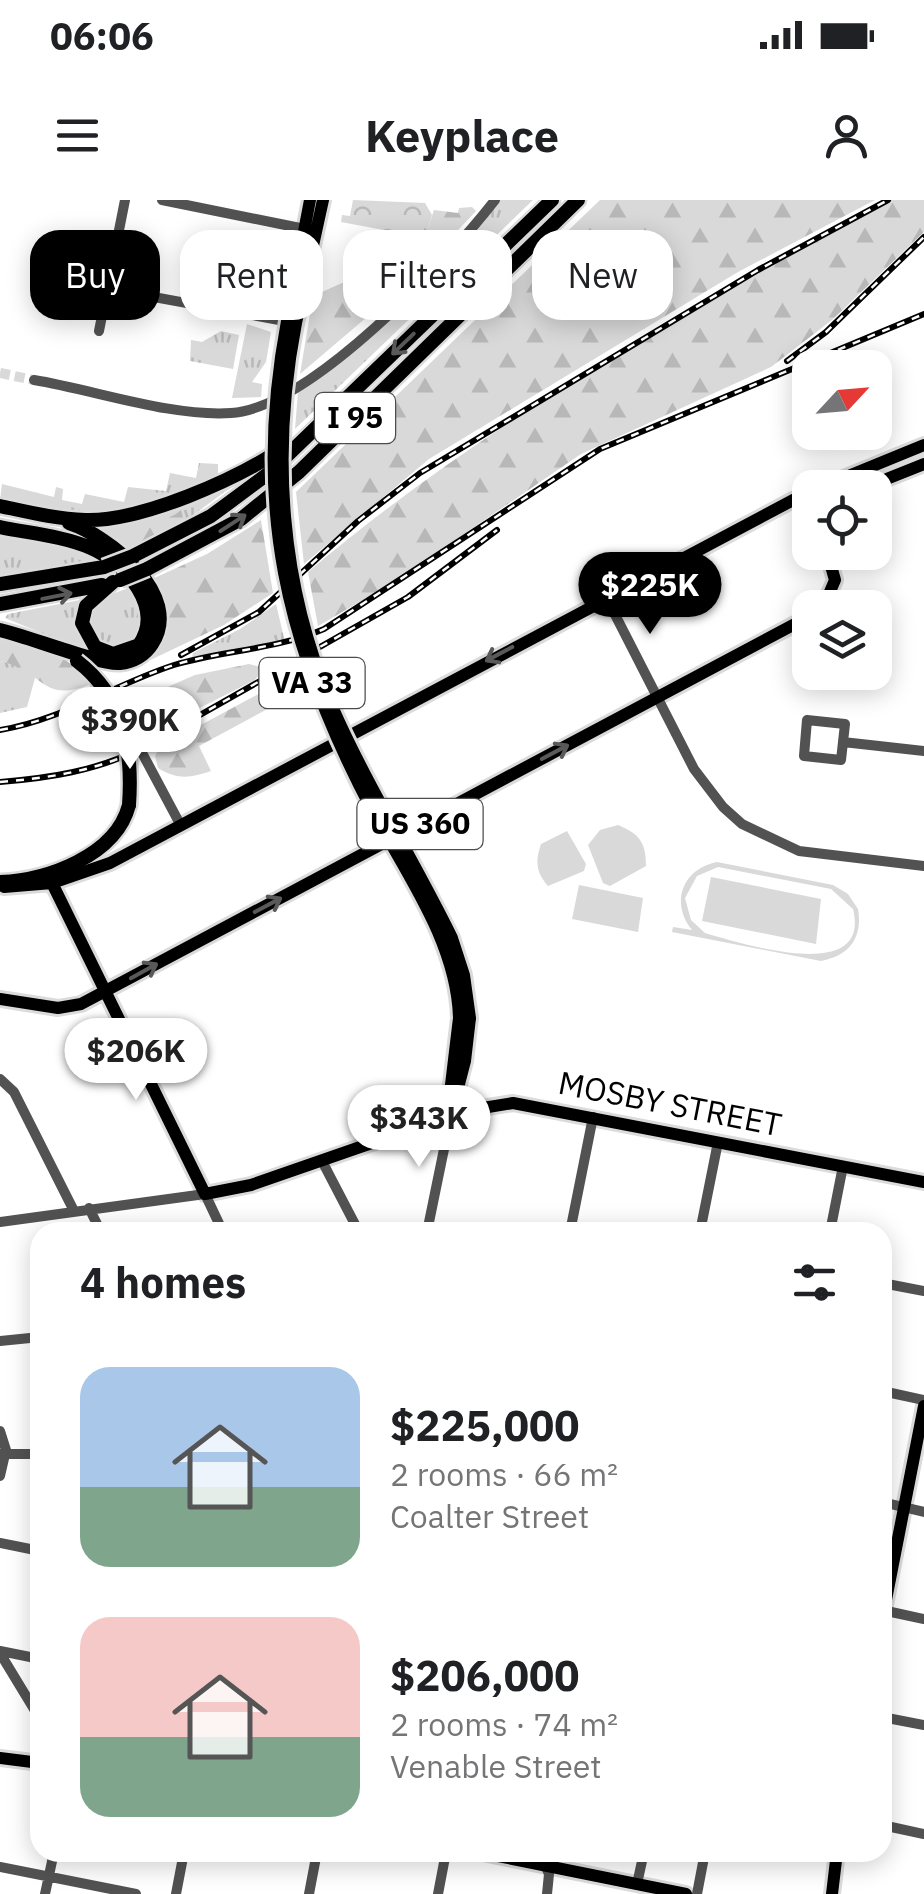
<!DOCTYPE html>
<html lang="en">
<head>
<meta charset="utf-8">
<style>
  :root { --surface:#fff; --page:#f6f6f6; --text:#202124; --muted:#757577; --accent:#000 }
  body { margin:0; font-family:"IBM Plex Sans",sans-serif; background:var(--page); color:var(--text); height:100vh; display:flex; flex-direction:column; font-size:38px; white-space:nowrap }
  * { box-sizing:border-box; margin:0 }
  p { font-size:32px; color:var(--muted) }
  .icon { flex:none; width:55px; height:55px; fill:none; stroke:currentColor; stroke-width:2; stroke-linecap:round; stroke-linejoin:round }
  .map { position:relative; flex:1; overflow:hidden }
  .drawer { position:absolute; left:30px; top:1022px; width:862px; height:640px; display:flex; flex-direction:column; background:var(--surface); border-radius:30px; box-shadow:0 5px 25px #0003 }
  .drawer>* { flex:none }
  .banner { position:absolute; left:30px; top:30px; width:865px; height:90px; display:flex; gap:20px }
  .needle { width:65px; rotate:64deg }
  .controls { position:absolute; left:792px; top:150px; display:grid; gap:20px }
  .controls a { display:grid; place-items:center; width:100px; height:100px; border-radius:20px; background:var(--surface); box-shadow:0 5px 25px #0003; font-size:50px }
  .price { position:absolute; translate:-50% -85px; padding:0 22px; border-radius:35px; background:#fff; color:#222; font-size:32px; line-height:65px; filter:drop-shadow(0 2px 5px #0008) }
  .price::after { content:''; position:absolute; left:50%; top:60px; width:30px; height:22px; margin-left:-15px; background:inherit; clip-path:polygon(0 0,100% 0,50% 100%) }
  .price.active { background:var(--accent); color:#fff }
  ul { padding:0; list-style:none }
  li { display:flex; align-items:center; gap:30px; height:250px; padding:0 50px }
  li span { display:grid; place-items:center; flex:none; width:280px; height:200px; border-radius:30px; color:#555 }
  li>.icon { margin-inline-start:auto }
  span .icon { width:120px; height:120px; fill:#fffc; stroke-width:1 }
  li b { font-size:42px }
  h2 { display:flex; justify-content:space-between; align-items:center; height:120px; padding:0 50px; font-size:42px }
  .pill { padding:0 35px; border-radius:30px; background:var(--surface); box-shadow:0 5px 25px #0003; font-size:35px; line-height:90px }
  .pill.active { background:var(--accent); color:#fff }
  .status { display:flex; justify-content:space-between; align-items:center; height:70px; padding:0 50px; background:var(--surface); direction:ltr }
  .status svg { height:28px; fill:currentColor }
  header { display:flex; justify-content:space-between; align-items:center; height:130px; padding:0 50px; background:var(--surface); font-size:45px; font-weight:700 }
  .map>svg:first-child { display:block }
</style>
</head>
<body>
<div class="status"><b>06:06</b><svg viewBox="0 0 49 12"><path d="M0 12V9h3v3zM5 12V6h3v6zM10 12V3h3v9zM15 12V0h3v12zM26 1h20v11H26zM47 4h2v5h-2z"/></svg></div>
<header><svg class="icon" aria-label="menu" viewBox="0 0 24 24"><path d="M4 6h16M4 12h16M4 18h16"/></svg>Keyplace<svg class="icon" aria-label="person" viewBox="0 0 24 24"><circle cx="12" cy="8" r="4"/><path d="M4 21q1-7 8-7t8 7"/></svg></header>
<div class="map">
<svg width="924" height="1694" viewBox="0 0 924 1694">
  <defs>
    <pattern id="grass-tufts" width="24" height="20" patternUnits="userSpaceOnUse" patternTransform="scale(2.5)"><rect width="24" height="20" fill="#d9d9d9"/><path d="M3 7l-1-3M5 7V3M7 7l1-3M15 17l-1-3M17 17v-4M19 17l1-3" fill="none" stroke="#b8b8b8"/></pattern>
    <pattern id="forest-firs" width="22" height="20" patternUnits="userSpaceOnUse" patternTransform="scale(2.5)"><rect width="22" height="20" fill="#d9d9d9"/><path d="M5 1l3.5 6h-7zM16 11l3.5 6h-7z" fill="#b8b8b8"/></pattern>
    <pattern id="park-crowns" width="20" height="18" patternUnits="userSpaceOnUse" patternTransform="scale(2.5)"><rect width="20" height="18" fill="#d9d9d9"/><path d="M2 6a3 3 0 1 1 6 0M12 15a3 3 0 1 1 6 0" fill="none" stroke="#b8b8b8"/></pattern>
  </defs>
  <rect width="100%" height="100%" fill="#fff"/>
  <path fill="url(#grass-tufts)" d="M500,0H533L295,229L298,192L359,145Z
    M247,124L271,132L266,162L252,182L262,184L261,197L232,198Z
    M221,131L239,135L233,169L190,161L191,140L202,142Z
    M199,263L218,264V273L222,274C126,312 104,323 0,301L2,284L54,297L56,287L63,289L62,300L82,304L85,294L124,302L128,287L166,291L170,273L196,278Z
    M252,272L185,321L124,350L81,323Z
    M0,332L74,347L99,358L42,372L0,376Z
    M131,387C147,416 147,437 114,449L96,441L87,424L99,399Z
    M85,399L77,422L90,453L5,418L8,414Z
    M276,404L285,442L192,457L193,453L240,429Z
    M0,461L28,468L35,478L27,507L0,513Z"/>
  <path fill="url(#forest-firs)" d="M600,0H875L738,72L429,259L304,364L296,292Z
    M891,0H924V32L832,120L771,167L581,254L394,382L318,426L308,372C484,223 688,110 891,0Z
    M472,7L476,11L414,77L300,174L313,96L362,74L385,54L400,52L406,28H428L434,10L458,13L459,8Z
    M181,310L184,322L126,349L123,334C143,317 165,325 181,310Z
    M261,320L273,393L224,425L142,464L135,463L150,380L207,354Z
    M0,434L50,449L96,482C41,506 48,473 0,461Z
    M249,464L264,468L255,480L148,534L133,502L195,475Z
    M277,484L285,491L284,500L199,546L211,571C191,578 177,580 158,568L155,556L160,547Z"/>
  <path fill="url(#park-crowns)" d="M353,0L425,3L432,15L428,28H407L405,34L341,22L342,15L350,16Z"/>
  <path fill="#d9d9d9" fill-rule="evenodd" d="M618,625C640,634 646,643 646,666L610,686L603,683L588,645L600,630Z
    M567,631L586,664L584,671L548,686C536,672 535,662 541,644Z
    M717,662L833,685L848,694L858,709C863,738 849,756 821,761L672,732L673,727L692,730C670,703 682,669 717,662ZM718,667L831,689L853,709C872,786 740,743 705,733L691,720L685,698L697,676Z
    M711,677L821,699L816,744L702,721Z
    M579,685L643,698L638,732L572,719Z"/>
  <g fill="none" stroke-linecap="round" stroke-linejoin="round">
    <path stroke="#d9d9d9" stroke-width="10" stroke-dasharray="10 5" stroke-linecap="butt" d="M0,173L34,180"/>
    <g stroke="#dbdbdb" stroke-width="18">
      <path id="major" d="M287,121L310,0
        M296,123L323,0
        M819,288L924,245
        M864,288L924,264
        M802,295L810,313
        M823,408L835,380L827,352
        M52,683L205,994L251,985L464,911L513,903L924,982
        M4,687L52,683L110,663L810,291
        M0,799L58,808L81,804L810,416
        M450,893L459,818
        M451,915L465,861L470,818
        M882,1420L924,1206
        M0,1558L40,1563
        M478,1652L686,1694
        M832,1694L837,1652"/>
    </g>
    <g stroke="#dbdbdb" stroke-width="19">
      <path id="highway" d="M0,306C28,312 56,319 85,320C141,322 237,279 283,248
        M0,327C29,333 63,336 91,348C126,363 165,408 139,445L113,454L95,447L82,423L86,406L113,382
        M133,356L211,316L269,273L552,0
        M147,369L241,319L299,272L578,0
        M0,384L104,367
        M0,404L102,385
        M0,430C27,436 100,465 120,463C133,462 145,455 152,444C184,395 109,336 69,323
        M0,682C47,680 116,656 129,605"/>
    </g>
    <path stroke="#525252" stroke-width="10" d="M162,0L310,30
      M50,78L290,122
      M99,131L125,0
      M34,180C95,190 171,217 231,213C310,208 447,62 495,0
      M606,397L694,569L723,607L742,624L799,651L924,666
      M122,499L140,549L180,624
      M807,520L845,524L841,560L804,556Z
      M843,542L924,551
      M0,879L14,892L74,1011
      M322,961L359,1032
      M89,1008L101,1032
      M0,1022L205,994L223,1032
      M427,1032L451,915
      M570,1032L593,917
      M700,1032L718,942
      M830,1032L843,966
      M882,1083L924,1091
      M0,1141L40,1137
      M882,1191L924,1200
      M0,1231L6,1250L0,1276
      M1,1254H40
      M882,1302L924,1312
      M0,1343L40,1351
      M882,1410L924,1419
      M0,1451L40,1459
      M0,1453L40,1519
      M882,1517L924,1525
      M882,1625L924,1634
      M539,1652L549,1674L547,1694
      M0,1667L136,1694
      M637,1684L644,1652
      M45,1694L54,1652
      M176,1694L184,1652
      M309,1694L317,1652
      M438,1694L446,1652
      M697,1694L705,1652"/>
    <use href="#major" stroke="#000" stroke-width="12"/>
    <use href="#highway" stroke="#000" stroke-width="14"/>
    <g stroke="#000" stroke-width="6">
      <path id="rail" d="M787,161L826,132L924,37
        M181,455L259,412L358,321L420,273L758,70L888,0
        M0,530C62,520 115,484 174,465C224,450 275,450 324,429L600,249L924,114
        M0,582C49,578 96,571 140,549L408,397L497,330"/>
    </g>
    <use href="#rail" stroke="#fff" stroke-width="2.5" stroke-dasharray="8" stroke-linecap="butt"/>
    <g stroke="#dbdbdb" stroke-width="18" stroke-linecap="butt">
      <path id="major-bridge" d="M287,121C252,305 286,447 372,610C407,675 457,743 459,818
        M296,123C271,252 280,385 332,506C367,586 414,660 452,738L464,775L470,818"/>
    </g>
    <g stroke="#dbdbdb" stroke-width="19" stroke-linecap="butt">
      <path id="highway-bridge" d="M104,367L133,356
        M120,380L147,369
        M77,461C124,497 133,549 129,605"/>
    </g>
    <use href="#major-bridge" stroke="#000" stroke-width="12"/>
    <use href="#highway-bridge" stroke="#000" stroke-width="14"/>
  </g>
  <defs><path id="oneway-shaft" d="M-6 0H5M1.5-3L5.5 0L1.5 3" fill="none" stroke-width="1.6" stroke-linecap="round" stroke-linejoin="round" transform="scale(2.5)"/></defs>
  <g stroke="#595959">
    <use href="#oneway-shaft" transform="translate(403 144) rotate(136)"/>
    <use href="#oneway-shaft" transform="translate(233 323) rotate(-33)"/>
    <use href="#oneway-shaft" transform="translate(57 396) rotate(-11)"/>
    <use href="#oneway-shaft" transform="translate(499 454) rotate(152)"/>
    <use href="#oneway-shaft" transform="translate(555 552) rotate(-28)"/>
    <use href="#oneway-shaft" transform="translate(268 705) rotate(-28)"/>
    <use href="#oneway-shaft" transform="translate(144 771) rotate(-29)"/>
  </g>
  <g text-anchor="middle" stroke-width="8" stroke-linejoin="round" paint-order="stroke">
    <g fill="#fff" stroke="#4c4c4c" stroke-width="2.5">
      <rect x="315" y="193" width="80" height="50" rx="8"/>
      <rect x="259.5" y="458" width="105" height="50" rx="8"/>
      <rect x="357.5" y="599" width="125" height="50" rx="8"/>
    </g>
    <g font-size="30" font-weight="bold" fill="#000">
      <text x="355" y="228">I 95</text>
      <text x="312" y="493">VA 33</text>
      <text x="420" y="634">US 360</text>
    </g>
    <g font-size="32" fill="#000" stroke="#fff">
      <text transform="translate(670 904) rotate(11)" y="11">MOSBY STREET</text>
    </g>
  </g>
</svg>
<div class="controls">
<a><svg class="needle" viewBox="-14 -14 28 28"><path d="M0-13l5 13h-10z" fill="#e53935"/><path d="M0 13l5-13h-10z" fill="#757577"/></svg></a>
<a><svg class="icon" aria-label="locate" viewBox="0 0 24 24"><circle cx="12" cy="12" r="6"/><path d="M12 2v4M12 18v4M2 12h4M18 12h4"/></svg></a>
<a><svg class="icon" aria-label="layers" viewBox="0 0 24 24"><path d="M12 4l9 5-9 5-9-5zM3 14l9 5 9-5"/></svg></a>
</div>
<b class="price active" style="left:650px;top:437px">$225K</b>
<b class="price" style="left:130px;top:572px">$390K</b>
<b class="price" style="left:136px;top:903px">$206K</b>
<b class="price" style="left:419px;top:970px">$343K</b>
<div class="banner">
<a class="pill active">Buy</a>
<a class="pill">Rent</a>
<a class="pill">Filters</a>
<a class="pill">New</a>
</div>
<section class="drawer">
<h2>4 homes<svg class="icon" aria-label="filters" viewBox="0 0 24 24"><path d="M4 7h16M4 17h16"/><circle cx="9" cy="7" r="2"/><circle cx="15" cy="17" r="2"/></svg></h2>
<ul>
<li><span style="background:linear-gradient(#a9c7e8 60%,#7fa58c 0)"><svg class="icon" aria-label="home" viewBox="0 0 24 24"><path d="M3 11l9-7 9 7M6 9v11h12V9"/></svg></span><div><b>$225,000</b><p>2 rooms · 66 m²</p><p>Coalter Street</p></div></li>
<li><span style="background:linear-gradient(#f6c9c9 60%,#7fa58c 0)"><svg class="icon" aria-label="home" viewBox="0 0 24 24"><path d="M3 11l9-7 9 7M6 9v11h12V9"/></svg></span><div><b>$206,000</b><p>2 rooms · 74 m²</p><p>Venable Street</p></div></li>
</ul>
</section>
</div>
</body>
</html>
